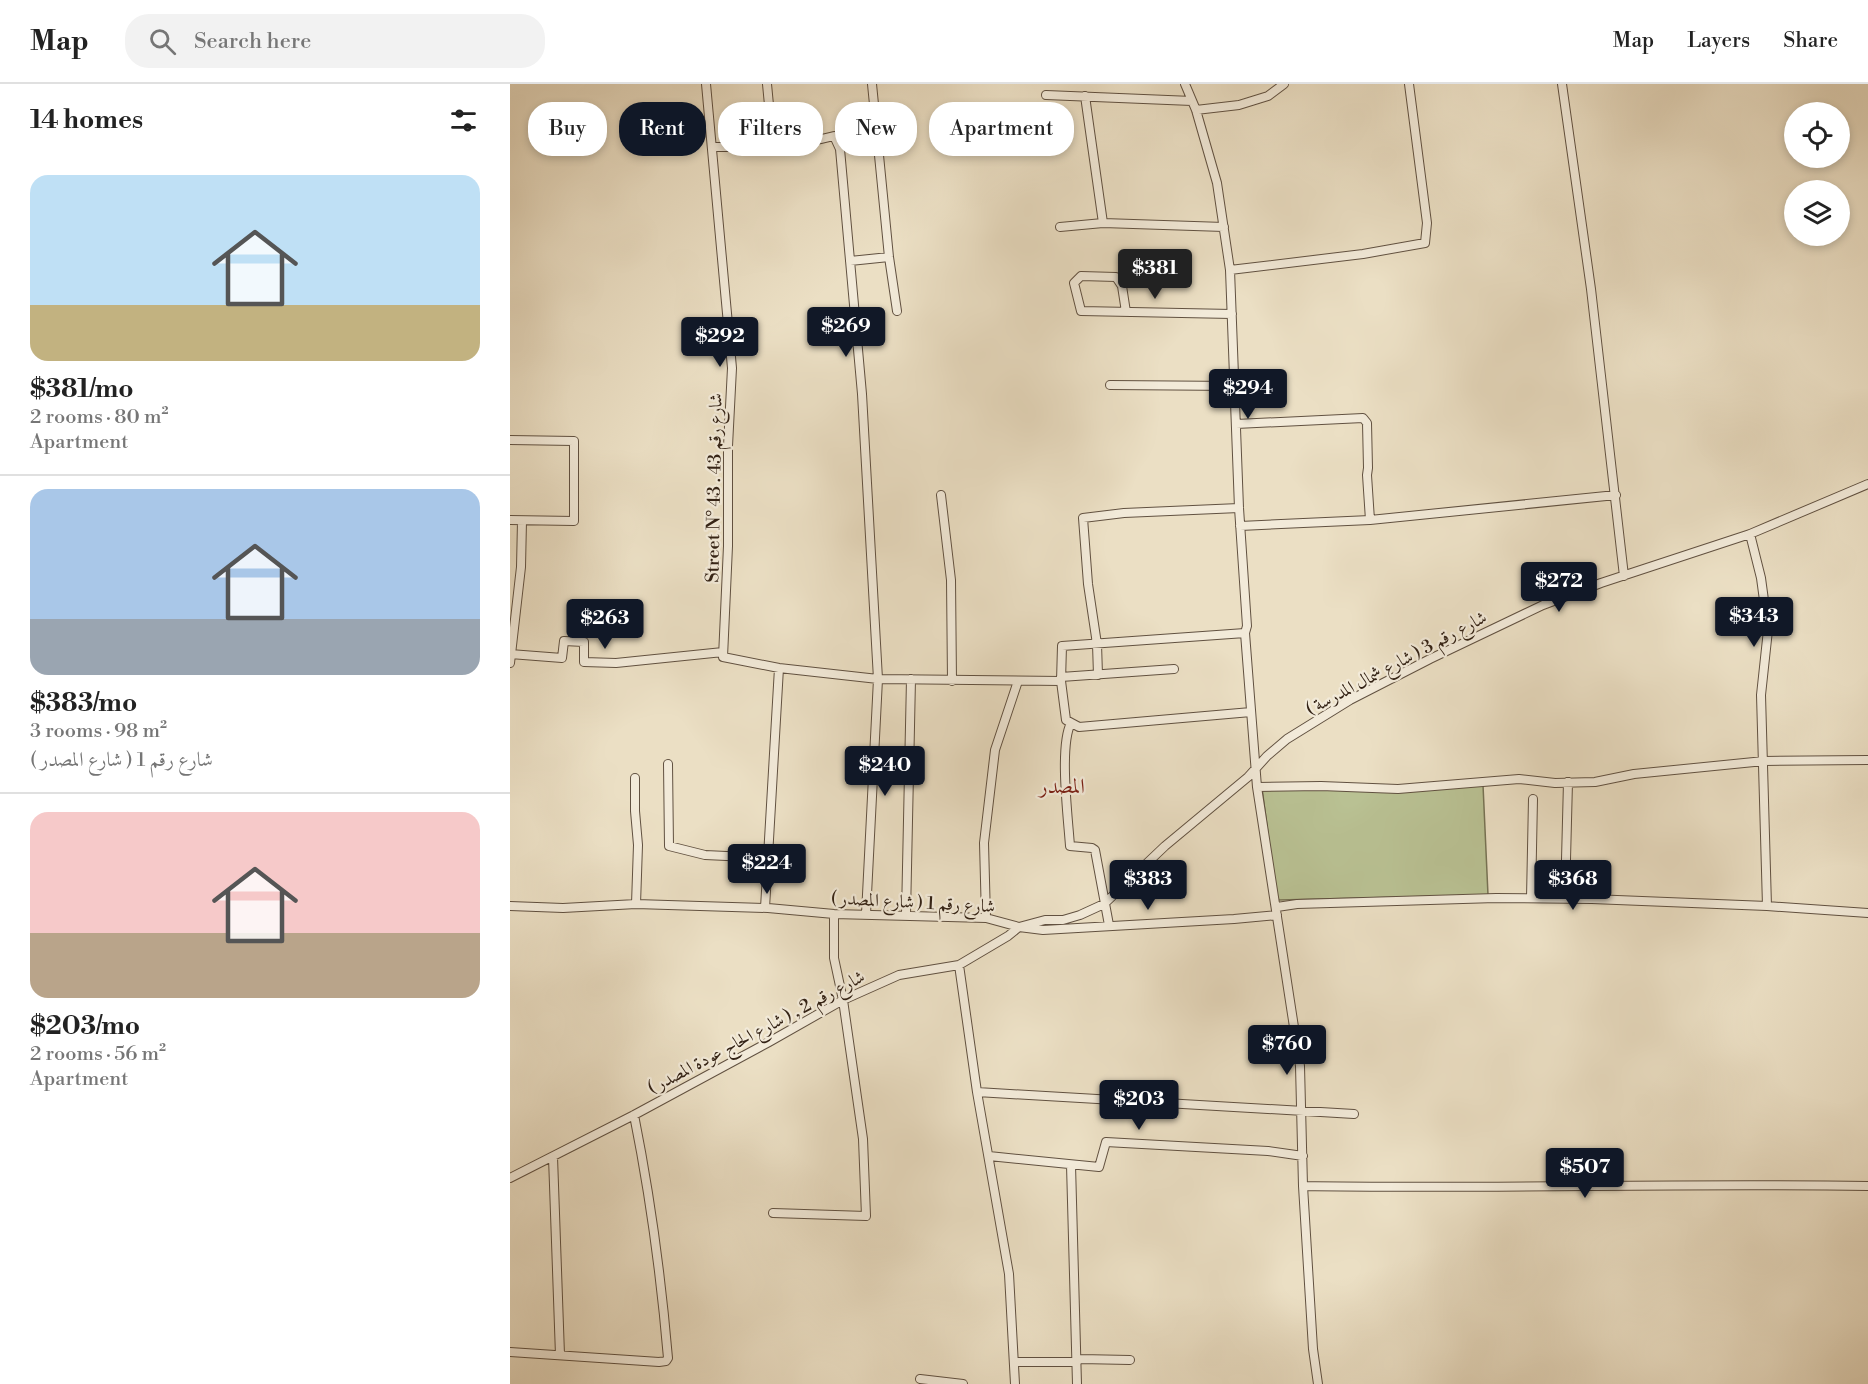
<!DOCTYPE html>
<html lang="en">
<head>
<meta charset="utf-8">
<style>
  :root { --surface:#fff; --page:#f2f2f2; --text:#222; --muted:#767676; --line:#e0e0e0; --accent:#111827 }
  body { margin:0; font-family:"Libre Bodoni",Amiri,serif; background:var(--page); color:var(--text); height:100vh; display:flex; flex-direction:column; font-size:22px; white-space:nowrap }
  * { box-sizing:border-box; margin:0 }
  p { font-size:20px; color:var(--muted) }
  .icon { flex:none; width:33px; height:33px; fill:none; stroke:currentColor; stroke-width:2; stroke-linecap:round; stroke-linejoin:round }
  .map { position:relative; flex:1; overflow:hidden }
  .side { display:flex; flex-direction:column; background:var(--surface); width:510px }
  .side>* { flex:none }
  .guide { position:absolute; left:18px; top:18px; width:570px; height:54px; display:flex; gap:12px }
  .tools { position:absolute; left:1274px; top:18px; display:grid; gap:12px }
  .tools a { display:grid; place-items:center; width:66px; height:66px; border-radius:50%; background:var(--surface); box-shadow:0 3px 9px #0003; font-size:30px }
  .price { position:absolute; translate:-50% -51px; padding:0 14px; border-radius:6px; background:var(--accent); color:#fff; font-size:20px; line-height:39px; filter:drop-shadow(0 2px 3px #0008) }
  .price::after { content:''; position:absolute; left:50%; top:36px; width:18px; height:14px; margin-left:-9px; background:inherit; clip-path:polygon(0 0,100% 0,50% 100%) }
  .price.on { background:#222; color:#fff }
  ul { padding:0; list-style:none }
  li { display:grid; align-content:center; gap:12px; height:318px; padding:0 30px }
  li+li { border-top:2px solid var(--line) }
  li span { display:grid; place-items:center; height:186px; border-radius:18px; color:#555 }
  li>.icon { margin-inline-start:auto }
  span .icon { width:108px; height:108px; fill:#fffc; stroke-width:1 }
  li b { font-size:26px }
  h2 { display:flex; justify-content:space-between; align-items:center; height:72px; padding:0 30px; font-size:26px }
  .chip { padding:0 21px; border-radius:24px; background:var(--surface); box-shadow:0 3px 9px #0003; font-size:21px; line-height:54px }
  .chip.on { background:var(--accent); color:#fff }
  header { display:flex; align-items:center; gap:36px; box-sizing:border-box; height:84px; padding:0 30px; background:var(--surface); border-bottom:2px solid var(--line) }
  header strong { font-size:28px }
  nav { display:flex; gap:33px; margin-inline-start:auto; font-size:21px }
  .search { width:420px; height:54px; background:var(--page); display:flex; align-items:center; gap:15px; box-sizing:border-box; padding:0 21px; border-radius:24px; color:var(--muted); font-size:22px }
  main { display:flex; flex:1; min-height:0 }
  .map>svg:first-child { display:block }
</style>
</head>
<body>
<header>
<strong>Map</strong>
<div class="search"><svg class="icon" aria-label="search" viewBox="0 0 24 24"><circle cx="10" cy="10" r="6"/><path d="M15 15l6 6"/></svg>Search here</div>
<nav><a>Map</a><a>Layers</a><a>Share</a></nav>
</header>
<main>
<section class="side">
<h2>14 homes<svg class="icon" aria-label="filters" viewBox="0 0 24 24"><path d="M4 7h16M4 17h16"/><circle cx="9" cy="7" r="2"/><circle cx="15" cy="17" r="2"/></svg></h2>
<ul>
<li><span style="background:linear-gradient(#bfe0f5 70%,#c2b280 0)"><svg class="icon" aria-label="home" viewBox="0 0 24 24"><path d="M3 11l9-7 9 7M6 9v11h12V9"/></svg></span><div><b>$381/mo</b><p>2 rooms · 80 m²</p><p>Apartment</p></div></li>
<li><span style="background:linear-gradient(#a9c7e8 70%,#9aa5b1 0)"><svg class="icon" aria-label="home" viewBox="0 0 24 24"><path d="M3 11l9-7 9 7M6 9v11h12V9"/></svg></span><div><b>$383/mo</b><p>3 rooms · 98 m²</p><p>شارع رقم 1 ( شارع المصدر )</p></div></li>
<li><span style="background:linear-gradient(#f6c9c9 65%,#b9a48a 0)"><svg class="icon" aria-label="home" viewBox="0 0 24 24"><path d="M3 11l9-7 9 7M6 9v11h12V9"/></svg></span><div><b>$203/mo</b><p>2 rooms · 56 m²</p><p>Apartment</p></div></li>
</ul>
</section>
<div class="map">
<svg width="1358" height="1300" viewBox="0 0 1358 1300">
  <rect width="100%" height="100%" fill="#ebdfc4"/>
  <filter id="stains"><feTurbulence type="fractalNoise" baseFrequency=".00333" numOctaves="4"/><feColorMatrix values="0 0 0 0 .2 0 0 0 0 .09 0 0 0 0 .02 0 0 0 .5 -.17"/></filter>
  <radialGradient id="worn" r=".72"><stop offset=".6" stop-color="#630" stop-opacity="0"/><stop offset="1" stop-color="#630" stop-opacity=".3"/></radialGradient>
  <path fill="#b9c193" stroke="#767254" stroke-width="1.5" d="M973,701L978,811L769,816L766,810L752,704Z"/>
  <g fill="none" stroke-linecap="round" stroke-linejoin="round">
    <g stroke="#615141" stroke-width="10">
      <path id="minor" d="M196,0L222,284L218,362V462L213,573L269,584L368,595L551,597
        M257,0L263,63
        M362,0L379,173L387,227
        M675,0L686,26L707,99L720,186L729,424L737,542L735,549L747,703L790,982L793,1102L803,1265L808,1300
        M1052,0L1081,205L1114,492
        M536,11L682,17
        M575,12L593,139
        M686,26L729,21L758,12L774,0
        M202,63C244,63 283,63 324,52L330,65L352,310L368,595L356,830
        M550,143L593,139L714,143
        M340,177L379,173
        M720,186L853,170L915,159L917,139L899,0
        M616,228L612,202L606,193L571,192L564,199L571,227L722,230
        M600,301L725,302
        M726,340L853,334L857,339L858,384L857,391L860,436
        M0,356L64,357V437L0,436
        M431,411L441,496L442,597
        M730,442L860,436L1106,411
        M1240,450L1251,494L1258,546L1251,611L1257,822
        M735,549L552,562L551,597L556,636L569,643L741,628
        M0,570L52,574L54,557L74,558V578L106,579L213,568
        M0,579L11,483L12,437
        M588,591L587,560L578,500L573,434L614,429L729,424
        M551,593L664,585
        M561,639C549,662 558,733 560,762L582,764L585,766L599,841
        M158,680L159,762L195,771L257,774
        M125,694V727L128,761L126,820
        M747,703L811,702L888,705L1009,695L1045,699L1085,698L1124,690L1254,677L1358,676
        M1021,814L1023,715
        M1055,814L1058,698
        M0,822L53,824L126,820L258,824L324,830L476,834L509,843L533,846L724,835L767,831
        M767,823L787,820L986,814L1082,815L1257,822L1358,829
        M255,824L269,584
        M396,831L401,595
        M476,834L474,759L485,666L508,597
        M449,881L467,1008L499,1190L505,1300
        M467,1008L844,1030
        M479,1072L589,1083L596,1058L758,1067L793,1072
        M43,1073L50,1271
        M561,1081L567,1300
        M0,1094L124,1031L259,958L333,916L389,891L449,881L498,852L509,843L535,836H553L570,831L594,820L655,762L738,693L757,672L777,655L840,616L920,575L1033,521L1091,499L1240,450L1358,400
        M793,1102C982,1105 1170,1099 1358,1102
        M263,1129L356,1132L353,1055L333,916L324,874V830
        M0,1268L149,1278L156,1277L158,1274C151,1192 140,1111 124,1031
        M504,1278H566L570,1275L620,1276
        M410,1295L453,1300"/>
    </g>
    <use href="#minor" stroke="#f2ead9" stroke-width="8"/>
  </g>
  <g text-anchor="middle" stroke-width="4.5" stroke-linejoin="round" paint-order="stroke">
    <g font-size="18" fill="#332215" stroke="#f2ead9">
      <text transform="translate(204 404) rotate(-89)" y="6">Street N° 43 . شارع رقم 43</text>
      <text transform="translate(886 579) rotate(-28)" y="6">شارع رقم 3 ( شارع شمال المدرسة )</text>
      <text transform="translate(403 818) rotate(3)" y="6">شارع رقم 1 ( شارع المصدر )</text>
      <text transform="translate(246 948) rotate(-28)" y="6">شارع رقم 2 , ( شارع الحاج عودة المصدر )</text>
    </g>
    <g font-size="21" fill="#7a1f14" stroke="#f2ead9">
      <text x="552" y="709">المصدر</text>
    </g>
  </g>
  <rect width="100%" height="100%" filter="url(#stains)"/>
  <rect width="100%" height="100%" fill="url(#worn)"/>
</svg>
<div class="tools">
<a><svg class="icon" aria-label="locate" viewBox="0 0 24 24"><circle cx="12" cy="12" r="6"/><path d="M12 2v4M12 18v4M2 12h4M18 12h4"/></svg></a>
<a><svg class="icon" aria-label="layers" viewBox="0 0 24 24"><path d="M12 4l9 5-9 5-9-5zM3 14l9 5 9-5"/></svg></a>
</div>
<b class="price on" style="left:645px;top:216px">$381</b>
<b class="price" style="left:336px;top:274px">$269</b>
<b class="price" style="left:210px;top:284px">$292</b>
<b class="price" style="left:738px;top:336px">$294</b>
<b class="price" style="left:1049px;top:529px">$272</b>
<b class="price" style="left:1244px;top:564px">$343</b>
<b class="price" style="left:95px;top:566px">$263</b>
<b class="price" style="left:375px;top:713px">$240</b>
<b class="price" style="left:257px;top:811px">$224</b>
<b class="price" style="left:638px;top:827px">$383</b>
<b class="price" style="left:1063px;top:827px">$368</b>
<b class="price" style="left:777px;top:992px">$760</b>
<b class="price" style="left:629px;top:1047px">$203</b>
<b class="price" style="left:1075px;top:1115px">$507</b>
<div class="guide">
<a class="chip">Buy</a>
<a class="chip on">Rent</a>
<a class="chip">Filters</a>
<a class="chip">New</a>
<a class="chip">Apartment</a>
</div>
</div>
</main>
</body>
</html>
